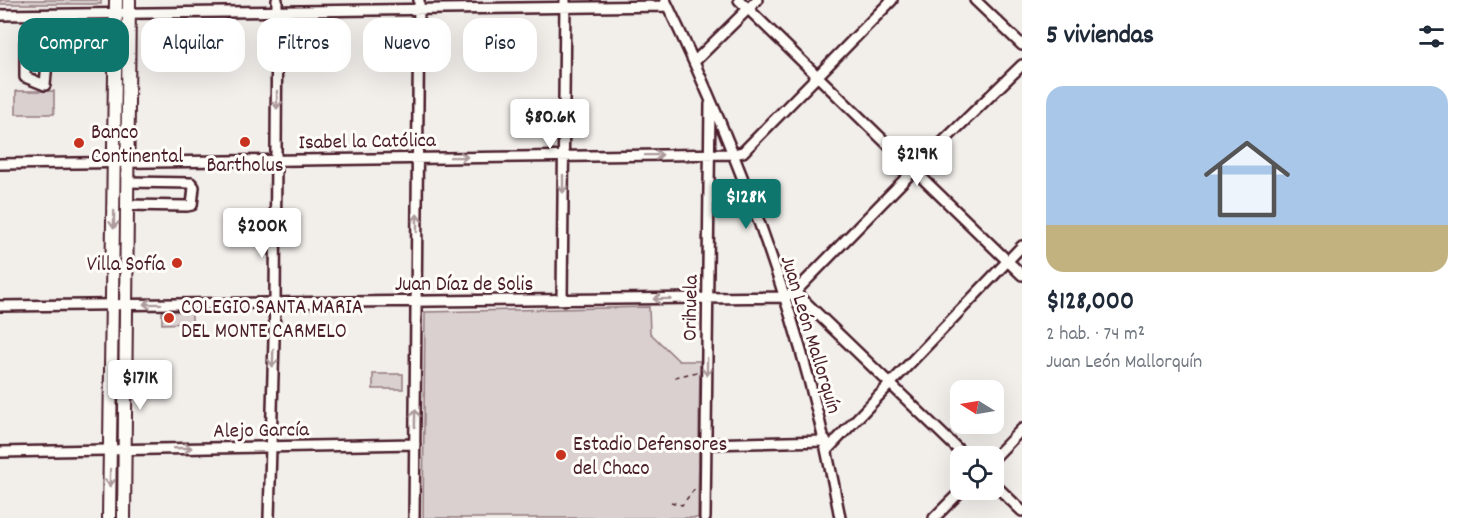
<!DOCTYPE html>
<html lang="es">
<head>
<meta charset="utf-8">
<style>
  :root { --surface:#fff; --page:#f6f6f7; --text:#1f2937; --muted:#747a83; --line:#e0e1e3; --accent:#0f766e }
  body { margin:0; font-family:Dekko,sans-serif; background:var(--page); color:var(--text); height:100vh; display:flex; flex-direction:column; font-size:22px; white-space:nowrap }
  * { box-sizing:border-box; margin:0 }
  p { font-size:20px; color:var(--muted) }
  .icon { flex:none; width:33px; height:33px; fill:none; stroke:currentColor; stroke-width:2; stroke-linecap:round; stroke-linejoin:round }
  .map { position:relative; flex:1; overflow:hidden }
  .details { display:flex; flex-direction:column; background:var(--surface); width:450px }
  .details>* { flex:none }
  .top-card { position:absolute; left:18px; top:18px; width:570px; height:54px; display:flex; gap:12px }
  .needle { width:39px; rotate:281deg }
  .fabs { position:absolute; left:950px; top:380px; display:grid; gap:12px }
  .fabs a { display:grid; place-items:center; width:54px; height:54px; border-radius:12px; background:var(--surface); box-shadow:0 6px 24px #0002; font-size:30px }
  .price { position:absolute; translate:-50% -51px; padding:0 14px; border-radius:6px; background:#fff; color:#222; font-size:20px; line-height:39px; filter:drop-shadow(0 2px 3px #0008) }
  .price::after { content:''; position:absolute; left:50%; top:36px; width:18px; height:14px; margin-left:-9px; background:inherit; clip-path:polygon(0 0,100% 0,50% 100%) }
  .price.on { background:var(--accent); color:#fff }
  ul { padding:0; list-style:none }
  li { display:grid; align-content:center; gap:12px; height:318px; padding:0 24px }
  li+li { border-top:2px solid var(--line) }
  li span { display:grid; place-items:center; height:186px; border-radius:18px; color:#555 }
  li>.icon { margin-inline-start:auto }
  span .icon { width:108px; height:108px; fill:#fffc; stroke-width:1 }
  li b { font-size:26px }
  h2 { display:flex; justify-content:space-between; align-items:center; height:72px; padding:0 24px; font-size:26px }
  .tag { padding:0 21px; border-radius:18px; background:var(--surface); box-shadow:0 6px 24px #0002; font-size:21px; line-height:54px }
  .tag.on { background:var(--accent); color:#fff }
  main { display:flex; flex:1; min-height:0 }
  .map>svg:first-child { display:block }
</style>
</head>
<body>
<main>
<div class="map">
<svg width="1022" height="518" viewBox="0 0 1022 518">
  <rect width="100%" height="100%" fill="#f2efeb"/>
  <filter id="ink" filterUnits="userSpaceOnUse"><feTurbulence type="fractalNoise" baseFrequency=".0167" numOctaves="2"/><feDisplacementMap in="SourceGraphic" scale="12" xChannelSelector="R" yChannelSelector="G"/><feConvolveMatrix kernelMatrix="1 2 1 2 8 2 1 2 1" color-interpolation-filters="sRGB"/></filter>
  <g filter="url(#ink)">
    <path fill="#d9d0cf" stroke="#92787d" stroke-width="1.5" d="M0,0H101V4H0Z
      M16,91H54V114H16Z
      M649,307L650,333L679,361H700L698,518H423L425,312Z
      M192,311V323L162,324V312Z
      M373,374H403V389H373Z"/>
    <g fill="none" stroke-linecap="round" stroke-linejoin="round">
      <g stroke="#4a1f2b" stroke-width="14">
        <path id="minor" d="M665,0C744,164 808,339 840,518
          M739,0L1022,275
          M975,0L1022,45
          M0,15L668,6
          M25,42V77L45,85L51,15
          M694,62L757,0
          M0,164L734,154L743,152L892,0
          M127,205L187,206L192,205L194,187L191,183L128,182
          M795,292L965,456
          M562,300L565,0
          M0,306L784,297L795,292L914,170L1022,65
          M706,444L826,441
          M827,450L1022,246
          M0,452L415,444
          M993,459L1022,429
          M993,483L1022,511
          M269,518L275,303L277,0
          M414,518L419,0
          M705,518L710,104
          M934,518L963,489"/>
      </g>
      <g stroke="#4a1f2b" stroke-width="16">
        <path id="major" d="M109,518L116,0
          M124,518L129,0"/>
      </g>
      <path stroke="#4a1f2b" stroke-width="1.5" stroke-dasharray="4.5 4.5" stroke-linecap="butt" d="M24,1V0
        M675,377L697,372
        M671,502L682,505L696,487"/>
      <use href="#minor" stroke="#fdfcf7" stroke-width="9"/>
      <use href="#major" stroke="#fdfcf7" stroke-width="12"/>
    </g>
    <defs><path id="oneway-shaft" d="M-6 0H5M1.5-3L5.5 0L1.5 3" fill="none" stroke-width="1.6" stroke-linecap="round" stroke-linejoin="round" transform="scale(1.5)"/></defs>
    <g stroke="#ac999b">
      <use href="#oneway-shaft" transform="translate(277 100) rotate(90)"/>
      <use href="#oneway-shaft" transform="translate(654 155) rotate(-1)"/>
      <use href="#oneway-shaft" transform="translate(459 157) rotate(-1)"/>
      <use href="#oneway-shaft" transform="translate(563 184) rotate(90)"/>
      <use href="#oneway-shaft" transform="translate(114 220) rotate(91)"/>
      <use href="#oneway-shaft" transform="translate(417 223) rotate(-89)"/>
      <use href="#oneway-shaft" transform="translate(662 299) rotate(179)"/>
      <use href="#oneway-shaft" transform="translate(152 304) rotate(179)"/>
      <use href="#oneway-shaft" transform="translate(273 358) rotate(92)"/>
      <use href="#oneway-shaft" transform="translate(707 367) rotate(91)"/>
      <use href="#oneway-shaft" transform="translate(415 418) rotate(-89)"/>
      <use href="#oneway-shaft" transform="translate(183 448) rotate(-2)"/>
      <use href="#oneway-shaft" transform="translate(110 478) rotate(91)"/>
    </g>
  </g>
  <g fill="#c8321e" stroke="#fdfcf7" stroke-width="2">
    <circle cx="245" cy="142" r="6"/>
    <circle cx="79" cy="143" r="6"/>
    <circle cx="177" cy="263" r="6"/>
    <circle cx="169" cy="318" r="6"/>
    <circle cx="561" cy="455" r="6"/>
  </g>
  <g text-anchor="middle" stroke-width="6" stroke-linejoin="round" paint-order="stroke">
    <g font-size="21" fill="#4a1f2b" stroke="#fdfcf7" text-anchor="start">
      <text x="91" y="138">Banco<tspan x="91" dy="24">Continental</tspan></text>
      <text x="245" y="171" text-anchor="middle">Bartholus</text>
      <text x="165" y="270" text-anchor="end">Villa Sofía</text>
      <text x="181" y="313">COLEGIO SANTA MARIA<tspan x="181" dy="24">DEL MONTE CARMELO</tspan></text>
      <text x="573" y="450">Estadio Defensores<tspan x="573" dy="24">del Chaco</tspan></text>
    </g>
    <g font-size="21" fill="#4a1f2b" stroke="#fdfcf7">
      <text transform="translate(367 140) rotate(-1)" y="7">Isabel la Católica</text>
      <text x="464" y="290">Juan Díaz de Solis</text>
      <text transform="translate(689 308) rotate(-89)" y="7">Orihuela</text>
      <text transform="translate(812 334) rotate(73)" y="7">Juan León Mallorquín</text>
      <text transform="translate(261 429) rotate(-1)" y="7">Alejo García</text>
    </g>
  </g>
</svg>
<div class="fabs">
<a><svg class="needle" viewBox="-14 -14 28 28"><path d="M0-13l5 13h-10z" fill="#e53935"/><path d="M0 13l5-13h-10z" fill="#747a83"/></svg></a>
<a><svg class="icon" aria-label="locate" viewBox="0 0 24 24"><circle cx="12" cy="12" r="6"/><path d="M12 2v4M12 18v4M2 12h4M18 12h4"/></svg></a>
</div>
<b class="price" style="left:550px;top:150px">$80.6K</b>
<b class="price" style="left:917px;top:187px">$219K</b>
<b class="price on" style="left:746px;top:230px">$128K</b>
<b class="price" style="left:262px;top:259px">$200K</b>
<b class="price" style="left:140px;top:411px">$171K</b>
<div class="top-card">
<a class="tag on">Comprar</a>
<a class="tag">Alquilar</a>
<a class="tag">Filtros</a>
<a class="tag">Nuevo</a>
<a class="tag">Piso</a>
</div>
</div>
<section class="details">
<h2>5 viviendas<svg class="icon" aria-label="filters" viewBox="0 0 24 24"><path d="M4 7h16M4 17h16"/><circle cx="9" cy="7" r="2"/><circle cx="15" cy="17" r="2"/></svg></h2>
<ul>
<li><span style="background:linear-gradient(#a9c7e8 75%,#c2b280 0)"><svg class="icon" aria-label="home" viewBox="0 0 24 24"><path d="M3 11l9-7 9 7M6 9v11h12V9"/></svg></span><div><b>$128,000</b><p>2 hab. · 74 m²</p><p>Juan León Mallorquín</p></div></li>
</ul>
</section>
</main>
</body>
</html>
